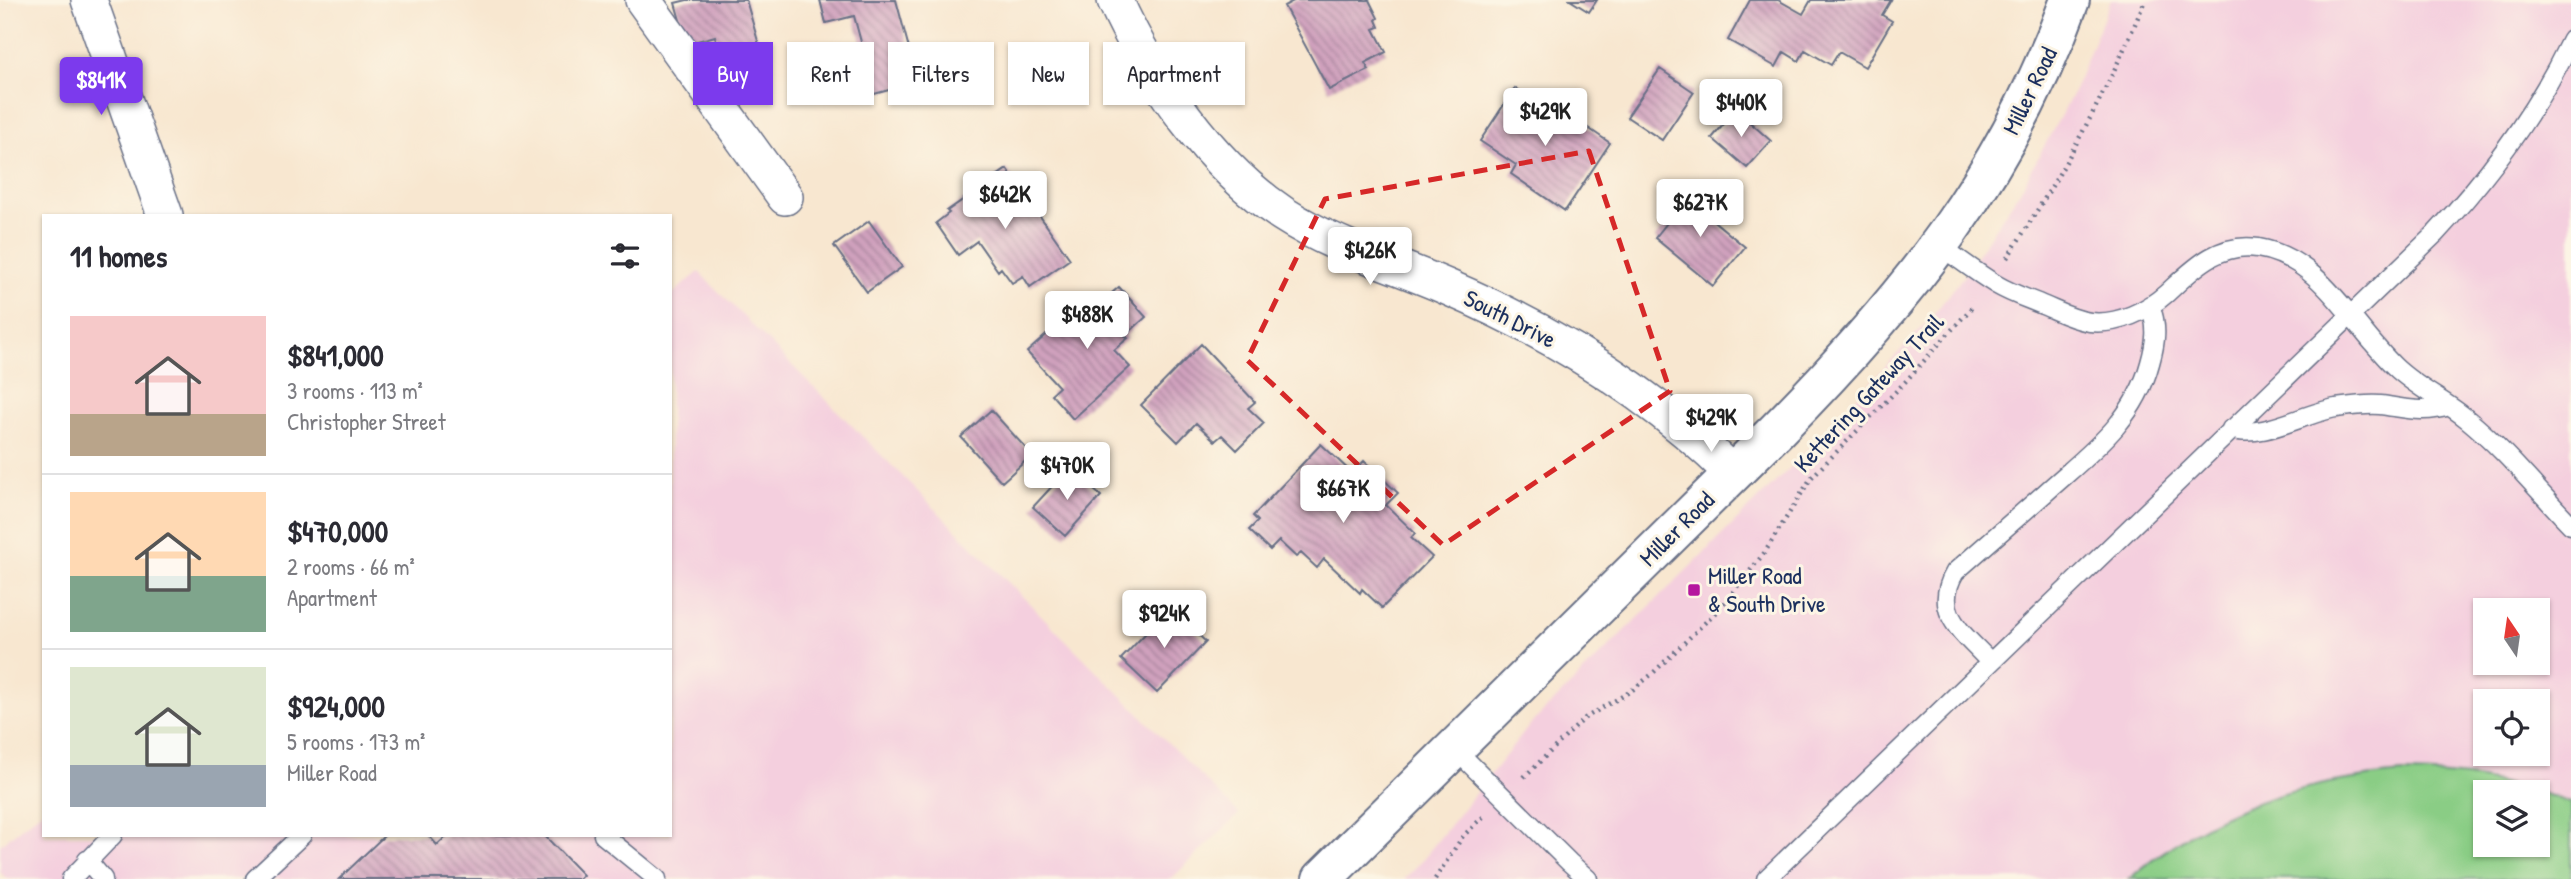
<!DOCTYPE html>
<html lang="en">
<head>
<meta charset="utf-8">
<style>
  :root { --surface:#fff; --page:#f2f2f3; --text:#2b2b33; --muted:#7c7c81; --line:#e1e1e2; --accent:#7c3aed }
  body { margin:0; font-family:"Patrick Hand",sans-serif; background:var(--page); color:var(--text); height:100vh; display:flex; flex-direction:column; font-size:26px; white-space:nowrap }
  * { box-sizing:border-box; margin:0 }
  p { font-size:23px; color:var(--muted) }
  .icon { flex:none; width:38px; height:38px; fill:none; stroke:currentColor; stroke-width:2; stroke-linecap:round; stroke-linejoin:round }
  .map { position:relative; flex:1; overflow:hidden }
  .panel { position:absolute; left:42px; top:214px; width:630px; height:623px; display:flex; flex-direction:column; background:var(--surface); border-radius:0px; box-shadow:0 2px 5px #0004 }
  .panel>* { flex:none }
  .banner { position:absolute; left:693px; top:42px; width:665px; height:63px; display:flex; gap:14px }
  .needle { width:46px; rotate:347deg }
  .tools { position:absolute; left:2473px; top:598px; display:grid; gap:14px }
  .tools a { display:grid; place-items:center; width:77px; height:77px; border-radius:0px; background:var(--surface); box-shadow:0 2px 5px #0004; font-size:35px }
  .price { position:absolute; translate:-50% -60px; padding:0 16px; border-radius:7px; background:#fff; color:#222; font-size:23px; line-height:46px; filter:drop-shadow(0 2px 4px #0008) }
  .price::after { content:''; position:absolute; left:50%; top:42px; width:21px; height:16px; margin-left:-10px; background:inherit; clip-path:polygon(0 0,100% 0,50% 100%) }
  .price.selected { background:var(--accent); color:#fff }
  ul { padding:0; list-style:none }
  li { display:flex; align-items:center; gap:21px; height:175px; padding:0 28px }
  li+li { border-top:2px solid var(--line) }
  li span { display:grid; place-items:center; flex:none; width:196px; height:140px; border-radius:0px; color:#555 }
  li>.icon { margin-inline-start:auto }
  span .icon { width:84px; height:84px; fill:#fffc; stroke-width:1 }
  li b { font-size:30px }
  h2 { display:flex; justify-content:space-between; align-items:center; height:84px; padding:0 28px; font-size:30px }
  .chip { padding:0 24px; border-radius:0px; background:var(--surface); box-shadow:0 2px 5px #0004; font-size:24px; line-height:63px }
  .chip.selected { background:var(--accent); color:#fff }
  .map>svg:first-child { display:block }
</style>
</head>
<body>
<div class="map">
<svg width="2571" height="879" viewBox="0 0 2571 879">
  <defs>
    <pattern id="building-back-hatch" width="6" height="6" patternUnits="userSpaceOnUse" patternTransform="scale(1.75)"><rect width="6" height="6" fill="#d0a1bd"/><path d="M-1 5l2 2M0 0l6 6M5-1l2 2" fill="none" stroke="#a8849d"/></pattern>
  </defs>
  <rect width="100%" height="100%" fill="#fcf5e5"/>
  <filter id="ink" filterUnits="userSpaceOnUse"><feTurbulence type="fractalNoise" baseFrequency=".0143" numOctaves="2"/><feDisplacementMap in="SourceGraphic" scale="14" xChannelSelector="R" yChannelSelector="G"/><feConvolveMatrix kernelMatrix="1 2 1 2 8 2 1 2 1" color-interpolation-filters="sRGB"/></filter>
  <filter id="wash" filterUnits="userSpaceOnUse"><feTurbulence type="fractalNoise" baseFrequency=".00686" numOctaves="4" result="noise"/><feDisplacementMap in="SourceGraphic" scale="28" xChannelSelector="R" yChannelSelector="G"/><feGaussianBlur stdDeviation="1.57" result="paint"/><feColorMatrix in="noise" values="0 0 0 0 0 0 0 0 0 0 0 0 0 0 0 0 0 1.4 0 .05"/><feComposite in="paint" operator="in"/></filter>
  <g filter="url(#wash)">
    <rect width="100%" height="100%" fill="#f8e7d0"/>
    <path fill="#f4cfde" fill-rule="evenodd" d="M2111,0H2571V879H1404L1419,864L1530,725L1802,456L1930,319L1959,282L2020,191L2073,93ZM2485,611H2538V663H2485ZM2485,702H2538V754H2485ZM2485,793H2538V845H2485Z
      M699,272L1239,814L1171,879H7L0,872V845L44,809V835H670V296Z"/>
    <path fill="#8acd85" stroke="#527e72" stroke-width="2" fill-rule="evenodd" d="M2403,773C2462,773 2516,782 2571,803V879H2129C2211,808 2297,782 2403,773ZM2485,793H2538V845H2485Z"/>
    <g id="blocks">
      <path fill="url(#building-back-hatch)" d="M687,0H746L760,48L721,58L715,36L687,44L675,3Z
        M820,0H896L918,82L856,99L849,73L868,68L854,16L826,23Z
        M1295,0H1369L1378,18L1376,20L1379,27L1374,29L1386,52L1365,63L1369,70L1329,90L1284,6Z
        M1570,0H1597L1589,12Z
        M1750,0H1778L1803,14L1811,0H1891L1882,15L1892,21L1865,67L1839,52L1831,65L1805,50L1799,61L1784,52L1776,67L1728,40Z
        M1660,69L1694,92L1662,140L1627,117Z
        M1515,88L1570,125L1575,119L1610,143L1565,211L1511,174L1516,165L1480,141Z
        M1736,110L1771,141L1747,168L1712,138Z
        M1007,169L1070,259L1030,287L1023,276L1012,283L1001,268L998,271L977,241L958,255L936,223L949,213L947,211Z
        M1694,186L1712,201L1703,212L1745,247L1713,286L1655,238L1686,199L1684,198Z
        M869,221L902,267L867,292L834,246Z
        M1119,287L1146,317L1125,336L1128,338L1114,350L1130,367L1073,419L1051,394L1059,387L1027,352L1072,312L1076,316L1094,300L1098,305Z
        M1201,344L1255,402L1248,408L1264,423L1237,450L1222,435L1215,441L1196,423L1178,442L1141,405Z
        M991,410L1032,455L1002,482L961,437Z
        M1321,444L1352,473L1364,461L1398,493L1386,505L1415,533L1411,538L1432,557L1382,608L1362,589L1360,593L1324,559L1317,568L1301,553L1296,557L1279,541L1270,550L1249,530L1258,521L1253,516Z
        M1069,468L1101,496L1065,536L1033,507Z
        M1170,608L1206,642L1157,693L1121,659Z
        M385,835H428L437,845L448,835H544L583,875L579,879H339Z"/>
    </g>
  </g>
  <g filter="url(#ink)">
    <use href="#blocks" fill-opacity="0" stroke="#686f86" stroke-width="2"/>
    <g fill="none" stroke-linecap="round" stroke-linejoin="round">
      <g stroke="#686f86" stroke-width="21">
        <path id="service" d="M1940,246C1959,259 1977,273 1997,285C2012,294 2029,299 2045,306C2059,312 2074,320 2090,322C2118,325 2147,311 2167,293C2193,269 2218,242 2258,248C2321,258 2352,326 2395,367C2417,388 2444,400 2467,419C2505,450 2537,490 2571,525
          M2231,429C2262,440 2304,413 2336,408C2351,406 2365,404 2380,405C2405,408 2424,414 2449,406
          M1990,662C1964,633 1931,613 1955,572C1985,546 2014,520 2044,494C2088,454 2134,423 2150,363C2156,342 2158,326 2150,305
          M1454,748L1569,862L1588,879
          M603,835L657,879
          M87,860L103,879
          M71,879L113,835
          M255,879L302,835
          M1766,879L2435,234C2490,175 2536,113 2571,40"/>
      </g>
      <g stroke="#686f86" stroke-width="38">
        <path id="minor" d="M89,0L165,215
          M643,0L785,197
          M1115,0C1150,78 1211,166 1283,214C1334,247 1392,263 1447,287C1552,332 1652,393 1733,474"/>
      </g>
      <g stroke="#686f86" stroke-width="42">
        <path id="secondary" d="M1322,879L1776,431C1906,299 2006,177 2070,0"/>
      </g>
      <path stroke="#686f86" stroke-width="4.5" stroke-dasharray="2 5" stroke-linecap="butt" d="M2007,258C2060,177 2109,90 2145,0
        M1524,777L1585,718L1631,691L1651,675L1721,607L1765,552L1811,478L1905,382L1974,305
        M1435,879L1463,836L1483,817"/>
      <use href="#service" stroke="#fff" stroke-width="18"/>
      <use href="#minor" stroke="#fff" stroke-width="35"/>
      <use href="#secondary" stroke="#fff" stroke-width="38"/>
    </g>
  </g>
  <path fill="none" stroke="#d62828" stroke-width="5" stroke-dasharray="14 9" stroke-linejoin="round" d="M1589,151L1670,391L1443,545L1247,360L1325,199Z"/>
  <rect fill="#b5179e" stroke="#fcf5e5" stroke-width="2.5" x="1687" y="583" width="14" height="14" rx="3.5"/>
  <g text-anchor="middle" stroke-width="6" stroke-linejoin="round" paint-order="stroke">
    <g font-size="24" fill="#1b2f5e" stroke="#fcf5e5">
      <text transform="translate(2030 91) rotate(-64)" y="8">Miller Road</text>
      <text transform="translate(1510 319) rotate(27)" y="8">South Drive</text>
      <text transform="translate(1869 393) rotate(-47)" y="8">Kettering Gateway Trail</text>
      <text transform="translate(1677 529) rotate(-45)" y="8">Miller Road</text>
    </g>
    <g font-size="24" fill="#1b2f5e" stroke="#fcf5e5" text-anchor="start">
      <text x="1708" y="584">Miller Road<tspan x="1708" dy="28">&amp; South Drive</tspan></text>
    </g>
  </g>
</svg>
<div class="tools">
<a><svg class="needle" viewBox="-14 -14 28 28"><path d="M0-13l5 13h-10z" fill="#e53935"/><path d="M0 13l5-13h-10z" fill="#7c7c81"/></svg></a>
<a><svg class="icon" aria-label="locate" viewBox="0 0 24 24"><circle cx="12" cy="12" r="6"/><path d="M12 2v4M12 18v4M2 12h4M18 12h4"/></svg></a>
<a><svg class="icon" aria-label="layers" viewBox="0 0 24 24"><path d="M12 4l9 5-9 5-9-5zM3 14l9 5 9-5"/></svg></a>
</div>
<b class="price selected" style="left:101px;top:117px">$841K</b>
<b class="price" style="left:1741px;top:139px">$440K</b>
<b class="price" style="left:1545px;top:148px">$429K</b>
<b class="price" style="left:1005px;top:231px">$642K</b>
<b class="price" style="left:1700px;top:239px">$627K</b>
<b class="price" style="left:1370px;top:287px">$426K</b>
<b class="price" style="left:1087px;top:351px">$488K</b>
<b class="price" style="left:1711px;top:454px">$429K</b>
<b class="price" style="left:1067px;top:502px">$470K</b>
<b class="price" style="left:1343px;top:525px">$667K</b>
<b class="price" style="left:1164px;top:650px">$924K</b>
<div class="banner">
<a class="chip selected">Buy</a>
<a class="chip">Rent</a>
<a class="chip">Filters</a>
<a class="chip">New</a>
<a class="chip">Apartment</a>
</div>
<section class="panel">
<h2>11 homes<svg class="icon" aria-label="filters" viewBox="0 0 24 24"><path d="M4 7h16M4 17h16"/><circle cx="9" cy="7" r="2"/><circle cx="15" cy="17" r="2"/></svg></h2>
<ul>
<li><span style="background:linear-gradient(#f6c9c9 70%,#b9a48a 0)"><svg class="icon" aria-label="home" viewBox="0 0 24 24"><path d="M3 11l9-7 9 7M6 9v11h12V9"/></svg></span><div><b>$841,000</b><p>3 rooms · 113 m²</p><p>Christopher Street</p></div></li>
<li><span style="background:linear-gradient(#ffd9b3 60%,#7fa58c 0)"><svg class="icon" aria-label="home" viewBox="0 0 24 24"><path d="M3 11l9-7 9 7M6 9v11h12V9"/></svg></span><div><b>$470,000</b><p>2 rooms · 66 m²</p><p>Apartment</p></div></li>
<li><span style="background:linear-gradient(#dfe7d0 70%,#9aa5b1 0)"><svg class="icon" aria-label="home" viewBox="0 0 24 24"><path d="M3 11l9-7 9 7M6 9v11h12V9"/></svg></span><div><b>$924,000</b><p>5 rooms · 173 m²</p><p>Miller Road</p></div></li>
</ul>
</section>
</div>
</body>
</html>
